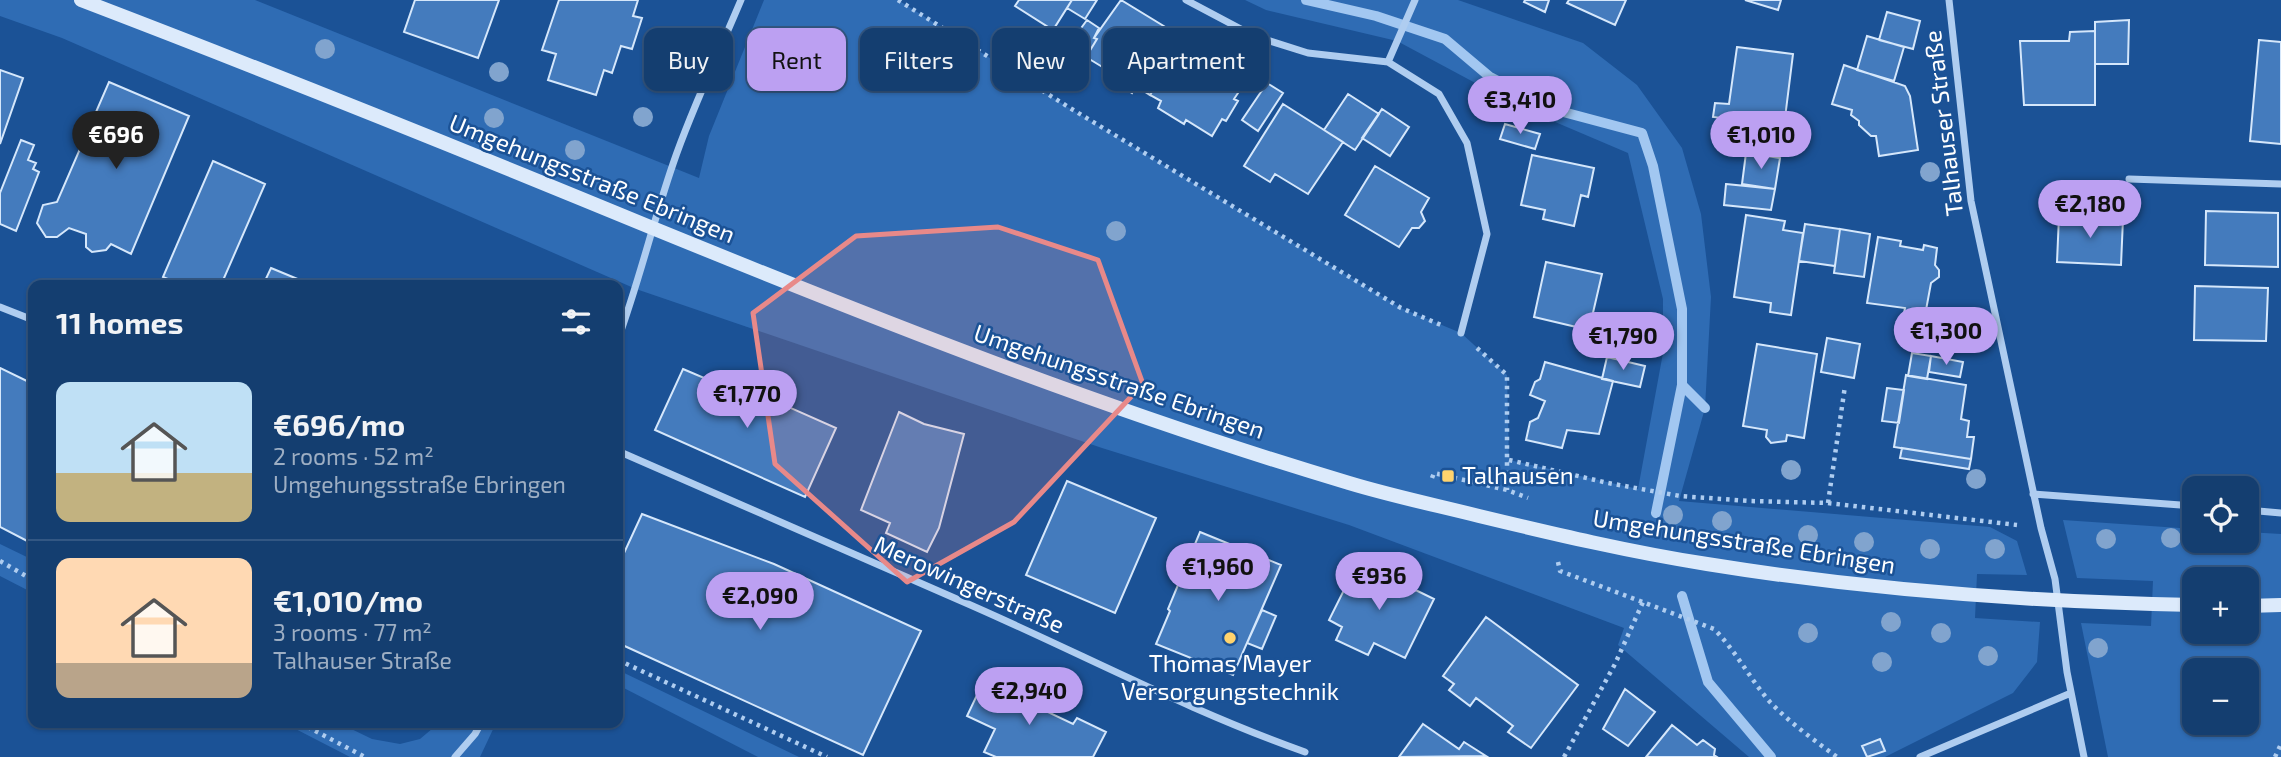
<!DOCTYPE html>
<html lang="en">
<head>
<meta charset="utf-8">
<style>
  :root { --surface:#143e70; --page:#1d4575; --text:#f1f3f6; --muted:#9daec3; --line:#335783; --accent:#bca0f2 }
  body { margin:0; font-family:"Exo 2",sans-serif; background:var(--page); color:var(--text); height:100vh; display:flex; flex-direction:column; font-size:26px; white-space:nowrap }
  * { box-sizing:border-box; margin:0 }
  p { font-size:23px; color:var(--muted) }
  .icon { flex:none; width:38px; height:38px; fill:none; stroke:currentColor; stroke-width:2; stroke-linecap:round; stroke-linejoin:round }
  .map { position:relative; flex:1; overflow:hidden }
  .side { position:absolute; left:28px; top:280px; width:595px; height:448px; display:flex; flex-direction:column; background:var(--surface); border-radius:14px; box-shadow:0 2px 5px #0004,0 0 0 2px var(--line) }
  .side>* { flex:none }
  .top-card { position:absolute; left:644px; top:28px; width:665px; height:63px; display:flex; gap:14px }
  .fabs { position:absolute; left:2182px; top:476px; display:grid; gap:14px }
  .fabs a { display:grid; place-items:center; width:77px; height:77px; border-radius:14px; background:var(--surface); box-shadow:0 2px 5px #0004,0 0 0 2px var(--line); font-size:35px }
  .price { position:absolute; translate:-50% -60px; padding:0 16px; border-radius:24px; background:var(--accent); color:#111; font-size:23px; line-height:46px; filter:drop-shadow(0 2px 4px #0008) }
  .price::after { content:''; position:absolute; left:50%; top:42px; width:21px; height:16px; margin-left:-10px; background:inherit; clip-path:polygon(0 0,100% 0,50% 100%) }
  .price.current { background:#222; color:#fff }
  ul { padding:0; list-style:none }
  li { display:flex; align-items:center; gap:21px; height:175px; padding:0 28px }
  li+li { border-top:2px solid var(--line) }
  li span { display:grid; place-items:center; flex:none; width:196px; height:140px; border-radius:14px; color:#555 }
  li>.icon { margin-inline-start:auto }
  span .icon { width:84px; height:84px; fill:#fffc; stroke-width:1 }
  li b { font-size:30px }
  h2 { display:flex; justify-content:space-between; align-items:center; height:84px; padding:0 28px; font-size:30px }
  .chip { padding:0 24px; border-radius:14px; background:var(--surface); box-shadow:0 2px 5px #0004,0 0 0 2px var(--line); font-size:24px; line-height:63px }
  .chip.current { background:var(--accent); color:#111 }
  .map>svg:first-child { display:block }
</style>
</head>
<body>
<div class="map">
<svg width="2281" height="757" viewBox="0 0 2281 757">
  <rect width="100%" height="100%" fill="#1b5296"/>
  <path fill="#2f6cb4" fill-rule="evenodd" d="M0,0H255L699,178L709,136L764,0H898L1069,108L1401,308L1461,333L1507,375L1509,460L1638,489L1663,353V299L1628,153L1522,108L1397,41L1266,10L1245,0H1458L1583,43L1637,85L1682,148L1701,214L1711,297L1705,408L1679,501L1990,527L2017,541L2027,575L1977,574L1975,618L2040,622L2037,662L2013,693L1885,757H1749L1618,645L1624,628L1349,525L1102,448L636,289L62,38L0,16Z
    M2063,520L2194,529V541H2247V532L2281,534V757H2108L2081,623L2151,626L2153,581L2077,578ZM2194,579H2247V632H2194ZM2194,670H2247V723H2194Z
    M0,544L33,560V593L0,576Z
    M618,670L799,757H758L618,685Z
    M284,723H339L372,739L400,744L420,739L439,723H496L480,757H350Z"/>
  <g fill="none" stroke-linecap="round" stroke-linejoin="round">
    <path stroke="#a2c7f1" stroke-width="10" d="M1306,0L1376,16L1445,39L1490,77L1552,109L1642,133L1653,166L1682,309V385L1656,513
      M1682,385L1705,408
      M1682,596L1708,682L1771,757"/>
  </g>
  <path fill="#447bbd" stroke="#d5e7fb" stroke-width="2" d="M415,0H499L478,58L404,32Z
    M559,0H638L633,16L642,18L632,49L621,46L612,73L604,70L596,95L548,80L556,54L542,50Z
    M1019,0H1072L1053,30L1015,6Z
    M1072,0H1097L1085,19L1067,8Z
    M1121,0L1185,39L1150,95L1136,86L1132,93L1106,76L1109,71L1086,57L1097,39L1094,38Z
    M1525,0H1549L1545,12L1524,2Z
    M1569,0H1626L1615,25L1567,3Z
    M1745,0H1781L1778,10Z
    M1887,12L1920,21L1913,49L1879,40Z
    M1087,20L1099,28L1094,38L1097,39L1086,57L1068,46Z
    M2129,20L2128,64H2095V22Z
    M2095,31V105H2024L2020,41H2069L2070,32Z
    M1867,36L1904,47L1894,81L1857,70Z
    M1185,39L1248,78L1234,99L1238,101L1226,121L1222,119L1212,136L1186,120L1184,124L1158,108L1161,101L1150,95Z
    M2259,40L2281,42V144L2250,141Z
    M1737,47L1793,54L1784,126L1713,117L1715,103L1729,104Z
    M1844,65L1905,86L1910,96L1918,150L1879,156L1876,136H1871L1859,125V121L1851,115L1852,110L1832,104Z
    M0,70L23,78L0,144Z
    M109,82L189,116L131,254L111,244L106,250L92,252L86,247V234L69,228L57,237H46L37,223L43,205L57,202Z
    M1267,83L1283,93L1258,131L1242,120Z
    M1348,94L1379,114L1355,150L1324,130Z
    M1283,104L1343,142L1308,194L1275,174L1270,182L1244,166Z
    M1382,109L1409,127L1390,156L1362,138Z
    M1505,124L1540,134L1535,149L1500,139Z
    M21,140L34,145L28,160L36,163L33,169L39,172L16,231L0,224V193Z
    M1746,153L1780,158L1775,189L1742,184Z
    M1532,155L1594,168L1588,197L1581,195L1574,226L1543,219L1545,210L1521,205Z
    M213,161L265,184L221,285H182L163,277Z
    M1375,166L1429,198L1421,212L1425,221L1419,228H1412L1399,247L1345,215Z
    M1726,184L1775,189L1771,210L1724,205Z
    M2050,186L2096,191L2094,218L2059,216V219L2049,218Z
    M2206,211L2278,213V267L2205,265Z
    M1746,215L1785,221L1783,230L1803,233L1791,315L1770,312L1771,303L1734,297Z
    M2059,216L2123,219L2121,265L2057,262Z
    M1805,224L1840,229L1835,266L1799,261Z
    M1840,229L1870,234L1864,277L1834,273Z
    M1878,237L1901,241L1900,246L1923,250L1924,245L1937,248L1935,265L1939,270V277L1931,283L1926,310L1934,312L1929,340L1900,335L1905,308L1867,303Z
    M1546,262L1602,274L1589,330L1534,317Z
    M271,268L312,285H263Z
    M2195,286L2268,288L2266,341L2194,340Z
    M1587,338L1619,346L1616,359L1584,352Z
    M1827,338L1860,344L1854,378L1821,372Z
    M1757,344L1817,354L1804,438L1787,435L1786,441L1771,443L1766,437L1767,430L1743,426Z
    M1912,353L1931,356L1927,379L1908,376Z
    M1931,356L1963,362L1960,377L1929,372Z
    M1607,357L1645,366L1640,387L1602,379Z
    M1545,362L1613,381L1599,434L1567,430L1562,448L1526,440L1530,422L1538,418L1545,401L1530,395L1535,382L1540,379Z
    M0,368L33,384V544L0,527Z
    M683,369L711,381L714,374L836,428L805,497L655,430Z
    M1906,375L1966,385L1961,419L1969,421L1967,437H1974L1971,459L1894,447Z
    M1887,388L1904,390L1899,423L1882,421Z
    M899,412L924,424L964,434L939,528L927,552L886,533L890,523L861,510Z
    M1902,448L1971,459L1969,469L1900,458Z
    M1067,481L1156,518L1115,613L1026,575Z
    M642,514L774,564L921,631L863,755L618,643V566Z
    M1200,532L1281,565L1233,675L1156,644L1170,611L1168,609Z
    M1358,562L1434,599L1405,658L1374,643L1368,655L1336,640L1342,627L1329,620Z
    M1262,610L1276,616L1262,649L1247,643Z
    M1486,617L1578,685L1531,748L1508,732L1513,726L1476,698L1470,706L1449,690L1454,684L1443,676Z
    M987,674L1015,688L1012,695L1073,724L1077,718L1106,732L1093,757H996L984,752L995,729L967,716Z
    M1625,689L1655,712L1628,746L1603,729Z
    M1423,724L1459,749L1464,742L1486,756L1399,757Z
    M1672,725L1697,745L1703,740L1715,749L1714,755L1717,757H1646Z
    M1880,739L1885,751L1867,757L1862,746Z"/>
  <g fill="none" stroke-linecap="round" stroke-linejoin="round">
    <path stroke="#afcdf0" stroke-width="4.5" stroke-dasharray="3.5 5" stroke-linecap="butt" d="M898,0L1070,108L1401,308L1441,325
      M1477,348L1507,375V490
      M1509,460L1608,483L1680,496L1749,501L1828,503L2017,525
      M1432,478L1434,473L1507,490L1528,498
      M1828,503L1845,386
      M0,561L33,580
      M1558,562L1560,571L1714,629C1736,651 1750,679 1770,702C1790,723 1814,740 1837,757
      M618,660L827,757
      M300,723L365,757
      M1564,757L1615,664L1643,602
      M2275,757L2281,744"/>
    <path stroke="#afcdf0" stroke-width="7" d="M1186,0L1254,36L1308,53L1388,62L1439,94L1467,143L1487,234L1461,333
      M1949,0L1971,201L2041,528L2055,579L2067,672L2084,757
      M1388,62L1415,0
      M2129,179L2281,184
      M0,307L33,320
      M618,339C639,282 653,222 673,164C692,108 718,55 741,0
      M618,451C732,501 845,550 959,600C1075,650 1186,710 1305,752
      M2033,494L2194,506
      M2247,510L2281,513
      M455,757L475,734L481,723
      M1920,757L2071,693"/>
    <path stroke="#dceafb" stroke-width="14" d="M81,0C272,73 461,149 650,227C880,321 1110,412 1349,483C1392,496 1435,505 1479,516C1554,534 1630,552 1707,564C1868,590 2031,602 2194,605
      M2247,606L2281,605"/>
  </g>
  <g fill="#81a4ce">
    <circle cx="325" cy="49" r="10"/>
    <circle cx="654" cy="71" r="10"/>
    <circle cx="499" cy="72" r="10"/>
    <circle cx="643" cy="117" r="10"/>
    <circle cx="494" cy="118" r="10"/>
    <circle cx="575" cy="150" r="10"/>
    <circle cx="1930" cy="172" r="10"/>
    <circle cx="1116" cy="231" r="10"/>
    <circle cx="1791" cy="470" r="10"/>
    <circle cx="1976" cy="479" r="10"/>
    <circle cx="1673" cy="515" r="10"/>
    <circle cx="1722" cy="521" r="10"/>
    <circle cx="1808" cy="535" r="10"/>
    <circle cx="2171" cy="538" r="10"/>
    <circle cx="2106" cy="539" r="10"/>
    <circle cx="1864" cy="542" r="10"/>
    <circle cx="1930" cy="549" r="10"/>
    <circle cx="1995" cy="549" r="10"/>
    <circle cx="1891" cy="622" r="10"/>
    <circle cx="1808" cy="633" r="10"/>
    <circle cx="1941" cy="633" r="10"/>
    <circle cx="2098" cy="648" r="10"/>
    <circle cx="1988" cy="656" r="10"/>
    <circle cx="1882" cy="662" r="10"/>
  </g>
  <path fill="#e88989" fill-opacity="0.2" stroke="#e88989" stroke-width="5" stroke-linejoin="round" d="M998,227L1098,260L1143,384L1014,522L907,582L775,464L753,313L856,236Z"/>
  <g fill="#ffd36d" stroke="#1b5296" stroke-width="2.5">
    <rect x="1441" y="469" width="14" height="14" rx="3.5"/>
    <circle cx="1230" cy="638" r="7"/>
  </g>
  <g text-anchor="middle" stroke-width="5" stroke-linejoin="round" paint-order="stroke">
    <g font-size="24" fill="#fff" stroke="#1b5296">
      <text transform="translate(1944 123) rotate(-97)" y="8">Talhauser Straße</text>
      <text transform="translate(592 179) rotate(22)" y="8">Umgehungsstraße Ebringen</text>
      <text transform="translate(1119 382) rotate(19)" y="8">Umgehungsstraße Ebringen</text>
      <text transform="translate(1744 542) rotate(9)" y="8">Umgehungsstraße Ebringen</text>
      <text transform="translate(969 585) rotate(24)" y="8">Merowingerstraße</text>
    </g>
    <g font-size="24" fill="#fff" stroke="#1b5296" text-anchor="start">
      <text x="1462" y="484">Talhausen</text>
      <text x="1230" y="672" text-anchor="middle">Thomas Mayer<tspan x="1230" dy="28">Versorgungstechnik</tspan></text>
    </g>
  </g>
</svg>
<div class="fabs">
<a><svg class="icon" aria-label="locate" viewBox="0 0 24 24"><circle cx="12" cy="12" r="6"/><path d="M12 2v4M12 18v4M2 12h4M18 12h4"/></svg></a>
<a>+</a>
<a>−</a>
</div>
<b class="price" style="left:1520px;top:136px">€3,410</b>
<b class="price current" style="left:116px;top:171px">€696</b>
<b class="price" style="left:1761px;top:171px">€1,010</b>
<b class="price" style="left:2090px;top:240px">€2,180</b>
<b class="price" style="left:1946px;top:367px">€1,300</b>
<b class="price" style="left:1623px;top:372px">€1,790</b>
<b class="price" style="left:747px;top:430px">€1,770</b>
<b class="price" style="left:1218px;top:603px">€1,960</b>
<b class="price" style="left:1379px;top:612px">€936</b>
<b class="price" style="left:760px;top:632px">€2,090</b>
<b class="price" style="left:1029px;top:727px">€2,940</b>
<div class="top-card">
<a class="chip">Buy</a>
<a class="chip current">Rent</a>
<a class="chip">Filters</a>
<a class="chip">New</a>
<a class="chip">Apartment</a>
</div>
<section class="side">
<h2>11 homes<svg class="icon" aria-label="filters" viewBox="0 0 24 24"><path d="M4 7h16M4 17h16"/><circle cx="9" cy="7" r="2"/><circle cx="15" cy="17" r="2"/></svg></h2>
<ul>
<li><span style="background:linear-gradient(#bfe0f5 65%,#c2b280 0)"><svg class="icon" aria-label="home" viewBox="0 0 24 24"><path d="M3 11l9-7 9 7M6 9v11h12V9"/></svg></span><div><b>€696/mo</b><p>2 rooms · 52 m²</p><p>Umgehungsstraße Ebringen</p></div></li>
<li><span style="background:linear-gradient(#ffd9b3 75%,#b9a48a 0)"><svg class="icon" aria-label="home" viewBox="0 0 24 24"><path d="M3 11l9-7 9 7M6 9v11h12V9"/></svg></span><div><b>€1,010/mo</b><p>3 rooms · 77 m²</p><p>Talhauser Straße</p></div></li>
</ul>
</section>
</div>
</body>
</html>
